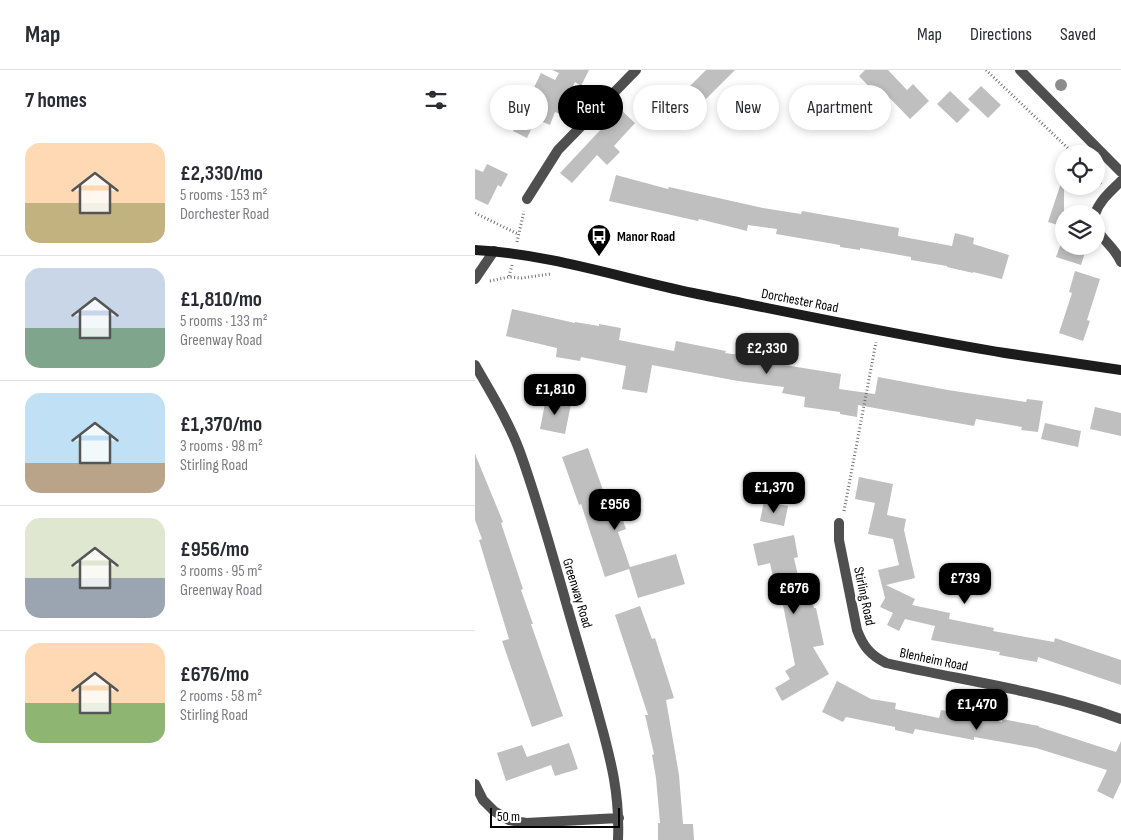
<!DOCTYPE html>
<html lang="en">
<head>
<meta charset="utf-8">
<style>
  :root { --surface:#fff; --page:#f7f7f7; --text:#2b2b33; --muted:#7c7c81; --line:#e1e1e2; --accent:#000 }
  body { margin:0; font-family:"Sofia Sans Condensed",sans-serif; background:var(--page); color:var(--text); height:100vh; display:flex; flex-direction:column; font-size:19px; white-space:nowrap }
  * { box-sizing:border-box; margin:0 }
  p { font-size:16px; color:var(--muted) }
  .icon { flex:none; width:28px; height:28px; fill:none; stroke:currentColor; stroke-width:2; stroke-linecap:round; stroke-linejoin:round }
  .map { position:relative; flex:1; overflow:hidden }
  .drawer { display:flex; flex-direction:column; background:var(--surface); width:475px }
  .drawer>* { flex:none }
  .hud { position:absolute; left:15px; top:15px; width:475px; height:45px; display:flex; gap:10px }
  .controls { position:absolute; left:580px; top:75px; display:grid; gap:10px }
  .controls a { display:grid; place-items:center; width:50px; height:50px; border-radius:50%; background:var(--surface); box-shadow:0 2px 8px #0003; font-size:25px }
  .scale { position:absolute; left:15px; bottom:12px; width:130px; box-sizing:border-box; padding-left:5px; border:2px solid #000; border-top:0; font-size:14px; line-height:18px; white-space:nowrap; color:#000; -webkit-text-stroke:4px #fff; paint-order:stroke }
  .price { position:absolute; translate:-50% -42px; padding:0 11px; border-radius:10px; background:var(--accent); color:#fff; font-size:16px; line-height:32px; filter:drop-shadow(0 1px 2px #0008) }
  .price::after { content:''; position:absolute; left:50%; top:30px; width:15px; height:11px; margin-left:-8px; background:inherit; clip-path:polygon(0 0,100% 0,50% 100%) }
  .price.active { background:#222; color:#fff }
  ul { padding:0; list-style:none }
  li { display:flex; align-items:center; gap:15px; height:125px; padding:0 25px }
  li+li { border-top:1px solid var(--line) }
  li span { display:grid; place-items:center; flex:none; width:140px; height:100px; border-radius:15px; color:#555 }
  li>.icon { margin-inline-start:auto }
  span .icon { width:60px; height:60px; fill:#fffc; stroke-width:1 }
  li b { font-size:21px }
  h2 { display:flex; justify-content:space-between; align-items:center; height:60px; padding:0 25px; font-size:21px }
  .tag { padding:0 18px; border-radius:22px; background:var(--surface); box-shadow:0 2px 8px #0003; font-size:18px; line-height:45px }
  .tag.active { background:var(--accent); color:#fff }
  header { display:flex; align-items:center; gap:30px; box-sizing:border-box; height:70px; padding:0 25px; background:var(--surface); border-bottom:1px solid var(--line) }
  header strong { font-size:24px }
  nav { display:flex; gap:28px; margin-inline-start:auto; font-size:18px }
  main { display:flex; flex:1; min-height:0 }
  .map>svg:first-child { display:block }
</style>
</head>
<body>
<header>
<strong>Map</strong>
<nav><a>Map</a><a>Directions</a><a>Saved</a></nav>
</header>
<main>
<section class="drawer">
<h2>7 homes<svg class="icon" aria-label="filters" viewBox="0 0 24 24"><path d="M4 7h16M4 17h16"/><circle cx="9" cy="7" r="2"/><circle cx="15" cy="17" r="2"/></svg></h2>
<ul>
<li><span style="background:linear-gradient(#ffd9b3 60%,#c2b280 0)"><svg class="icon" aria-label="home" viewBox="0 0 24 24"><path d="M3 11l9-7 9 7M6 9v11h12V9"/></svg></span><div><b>£2,330/mo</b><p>5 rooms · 153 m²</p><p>Dorchester Road</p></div></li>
<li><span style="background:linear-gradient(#c9d6e8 60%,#7fa58c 0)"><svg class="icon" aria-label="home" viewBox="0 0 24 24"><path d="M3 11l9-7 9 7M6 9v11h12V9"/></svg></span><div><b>£1,810/mo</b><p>5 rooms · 133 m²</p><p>Greenway Road</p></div></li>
<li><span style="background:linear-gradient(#bfe0f5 70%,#b9a48a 0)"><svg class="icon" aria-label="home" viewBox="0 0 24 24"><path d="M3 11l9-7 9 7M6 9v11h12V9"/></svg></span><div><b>£1,370/mo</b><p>3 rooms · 98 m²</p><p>Stirling Road</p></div></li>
<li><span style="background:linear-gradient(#dfe7d0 60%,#9aa5b1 0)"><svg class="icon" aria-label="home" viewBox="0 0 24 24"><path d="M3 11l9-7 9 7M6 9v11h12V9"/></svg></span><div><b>£956/mo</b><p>3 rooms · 95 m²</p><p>Greenway Road</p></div></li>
<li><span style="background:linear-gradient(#ffd9b3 60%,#8fb573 0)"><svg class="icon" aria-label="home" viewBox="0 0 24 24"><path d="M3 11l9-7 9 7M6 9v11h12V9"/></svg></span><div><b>£676/mo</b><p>2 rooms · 58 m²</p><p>Stirling Road</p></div></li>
</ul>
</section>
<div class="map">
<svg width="646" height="770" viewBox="0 0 646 770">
  <rect width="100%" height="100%" fill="#fff"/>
  <path fill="#bfbfbf" d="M77,0H114L106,16L100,12L85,44L80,42L75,55L61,49L52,68L38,61L66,3L80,10L84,3Z
    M231,0H260L218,42L204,27Z
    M390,0H413L432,20L438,14L454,31L435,49L405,18L400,23L384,6Z
    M506,16L526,35L513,48L493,29Z
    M475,21L495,40L482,53L462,34Z
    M145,39L160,53L139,76L145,82L132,95L122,85L97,113L85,103Z
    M12,94L33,104L26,117L23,115L13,135L0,129V99L8,102Z
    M141,105L193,119L194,117L288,138L326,144L327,141L424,158L423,166L477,176L480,163L499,168L498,174L534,185L527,209L498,202V203L472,197V196L436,190V187L385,178V180L365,177V175L301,164L302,159L273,155L272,161L224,149L223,151L134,131Z
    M586,113H589V157L573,152Z
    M585,176H612L606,195L581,187Z
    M600,201L625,209L612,250L615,251L608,271L584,263L597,223L594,222Z
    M37,239L100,253V252L124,256V254L146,258L144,270L199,281L201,271L251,281L250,283L303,290V294L366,304L364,319L400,324L403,307L473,320L551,332L552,329L568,331L563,362L546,360L547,357L501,349L499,356L383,335L382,347L365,344V342L329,337L330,327L307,323L309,317L263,311L177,295L172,323L147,319L151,296L106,287L105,291L81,287L82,278L31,266Z
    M71,328L96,334L90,364L65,359Z
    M620,337L646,343V366L615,359Z
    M570,353L606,361L603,377L566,369Z
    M113,378L133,434L141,431L151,459L143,462L155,497L201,484L210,514L163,528L154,499L130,507L106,434L104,435L87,387Z
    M0,384L28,452L26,453L48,519L46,520L58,554H56L88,646L57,657L27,571L34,569L4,470L7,469L0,450Z
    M384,407L418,414L412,445L431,449L429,460L440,508L411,515L440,529L437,535L475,543L474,549L519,558L518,561L579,572L580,568L646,590V615L563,587L562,592L524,585L525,582L456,570L460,556L430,549L424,561L412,555L418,543L405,537L410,528L403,500L424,495L418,469L393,464L400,433L380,429Z
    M289,431L313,436L309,456L285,451Z
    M319,465L323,487L319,488L328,528L336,527L339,538H341L349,575L338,577L354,604L307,631L300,618L315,609L310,601L320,595L306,525L302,526L295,493L283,496L278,474Z
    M165,536L177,569L180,568L199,628L191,630L204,705L208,754H218L219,770H183V753H185L181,708L177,685L179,684L170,645H173L140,545Z
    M362,611L396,629L421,633L420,639L464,648L466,640L527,652V649L564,656V657L641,682L646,671V712L638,729L622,721L632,700L561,678L499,667V670L440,659L438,664L420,660V657L371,647L368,652L347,642Z
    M94,673L103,699L80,706L76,695L31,711L22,683L47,675L52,687Z"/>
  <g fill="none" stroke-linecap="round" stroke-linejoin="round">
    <path stroke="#717171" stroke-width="3" stroke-dasharray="1 2.5" stroke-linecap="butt" d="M511,0L599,84
      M621,108L626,114
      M0,143L43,164
      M42,172L49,141
      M37,195L34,207L47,208L75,204
      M15,211L34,207
      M369,441L401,272"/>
    <path stroke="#4f4f4f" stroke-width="10" d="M52,129L83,80L161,0
      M620,144C625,130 636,121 646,111
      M621,157C628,172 639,176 646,192
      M0,209L19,181
      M0,295C16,323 34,352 45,382C67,443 83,506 101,567C109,594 117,621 124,647C136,690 145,725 143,770
      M364,453V470L382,560C388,576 395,585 411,593C489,611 570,621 646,649
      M0,714L8,730L19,741L34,750L51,753L144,748"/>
    <path stroke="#4f4f4f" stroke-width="10" d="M545,0L646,102"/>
    <path stroke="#1c1c1c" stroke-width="10" d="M0,180C74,184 146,208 218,223C322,244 426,266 530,283C569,289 607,294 646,300"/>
  </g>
  <circle fill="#8c8c8c" cx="586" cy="15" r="6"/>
  <defs>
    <g id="bus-pin" transform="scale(1.25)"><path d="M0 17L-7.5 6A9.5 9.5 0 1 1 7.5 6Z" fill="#000" stroke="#fff"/><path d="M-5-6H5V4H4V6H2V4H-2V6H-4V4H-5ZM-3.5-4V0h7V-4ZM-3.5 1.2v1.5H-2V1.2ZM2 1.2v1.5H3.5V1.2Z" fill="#fff"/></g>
  </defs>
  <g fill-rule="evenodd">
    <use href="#bus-pin" x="124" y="166"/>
  </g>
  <g text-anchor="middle" stroke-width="5" stroke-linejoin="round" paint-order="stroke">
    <g font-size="14" font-weight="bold" fill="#000" stroke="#fff" text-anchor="start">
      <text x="142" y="171">Manor Road</text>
    </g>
    <g font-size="14" fill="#000" stroke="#fff">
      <text transform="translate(325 230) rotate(11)" y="5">Dorchester Road</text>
      <text transform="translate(103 523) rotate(73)" y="5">Greenway Road</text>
      <text transform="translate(390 526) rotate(78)" y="5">Stirling Road</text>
      <text transform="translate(459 589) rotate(12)" y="5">Blenheim Road</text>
    </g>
  </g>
</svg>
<div class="controls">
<a><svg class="icon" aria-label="locate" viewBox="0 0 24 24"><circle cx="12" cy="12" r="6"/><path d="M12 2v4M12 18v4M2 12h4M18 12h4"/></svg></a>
<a><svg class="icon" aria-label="layers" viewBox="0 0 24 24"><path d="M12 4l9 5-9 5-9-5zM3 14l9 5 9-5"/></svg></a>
</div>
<div class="scale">50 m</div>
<b class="price active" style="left:292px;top:305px">£2,330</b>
<b class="price" style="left:80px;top:346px">£1,810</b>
<b class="price" style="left:299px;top:444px">£1,370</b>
<b class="price" style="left:140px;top:461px">£956</b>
<b class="price" style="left:490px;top:535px">£739</b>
<b class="price" style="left:319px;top:545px">£676</b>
<b class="price" style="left:502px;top:661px">£1,470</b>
<div class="hud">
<a class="tag">Buy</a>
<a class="tag active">Rent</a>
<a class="tag">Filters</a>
<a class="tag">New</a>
<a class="tag">Apartment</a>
</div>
</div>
</main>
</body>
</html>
